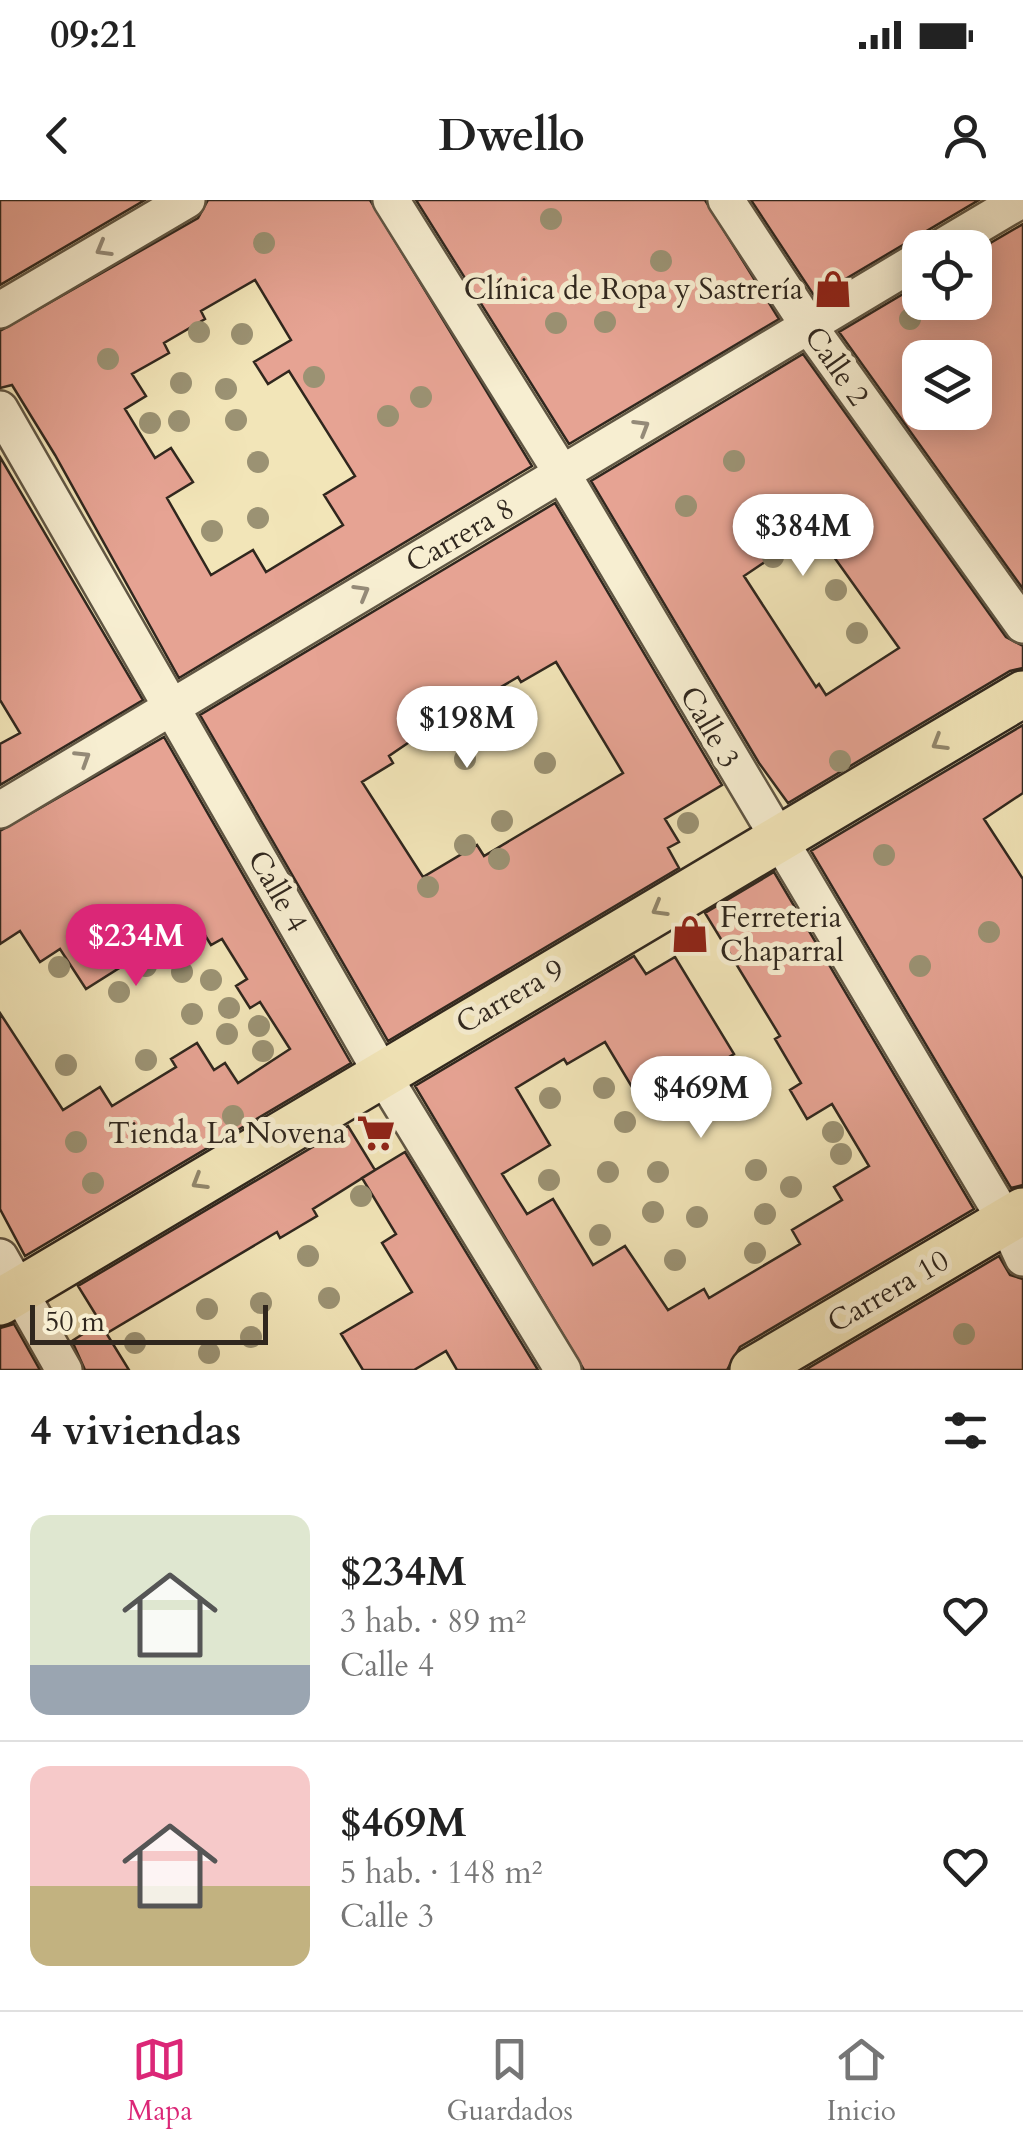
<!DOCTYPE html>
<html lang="es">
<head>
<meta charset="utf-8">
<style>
  :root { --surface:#fff; --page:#f6f6f6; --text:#222; --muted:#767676; --line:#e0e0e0; --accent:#db2777 }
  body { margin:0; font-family:Cardo,serif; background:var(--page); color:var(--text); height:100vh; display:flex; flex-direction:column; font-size:38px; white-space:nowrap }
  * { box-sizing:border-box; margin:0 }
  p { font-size:32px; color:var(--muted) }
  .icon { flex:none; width:55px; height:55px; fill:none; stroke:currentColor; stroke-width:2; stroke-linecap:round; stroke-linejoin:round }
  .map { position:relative; height:1170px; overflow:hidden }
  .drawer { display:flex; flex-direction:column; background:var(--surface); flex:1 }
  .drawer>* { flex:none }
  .buttons { position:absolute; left:902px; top:30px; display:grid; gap:20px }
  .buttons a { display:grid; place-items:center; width:90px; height:90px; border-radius:20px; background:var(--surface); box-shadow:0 5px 25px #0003; font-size:50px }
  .scale { position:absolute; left:30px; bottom:25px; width:238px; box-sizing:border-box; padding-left:10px; border:5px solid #30271e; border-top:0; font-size:28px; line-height:35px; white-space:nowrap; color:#30271e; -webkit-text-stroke:8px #f7eed1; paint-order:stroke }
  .price { position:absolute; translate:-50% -85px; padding:0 22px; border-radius:35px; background:#fff; color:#222; font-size:32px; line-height:65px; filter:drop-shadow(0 2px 5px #0008) }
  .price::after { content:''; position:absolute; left:50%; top:60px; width:30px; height:22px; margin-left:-15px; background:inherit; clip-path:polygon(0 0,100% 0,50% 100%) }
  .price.selected { background:var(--accent); color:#fff }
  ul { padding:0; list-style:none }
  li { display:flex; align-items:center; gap:30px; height:250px; padding:0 30px }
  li+li { border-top:2px solid var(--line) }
  li span { display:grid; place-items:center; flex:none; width:280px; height:200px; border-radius:20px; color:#555 }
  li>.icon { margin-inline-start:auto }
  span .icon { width:120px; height:120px; fill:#fffc; stroke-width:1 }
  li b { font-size:42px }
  h2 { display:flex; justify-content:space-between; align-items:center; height:120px; padding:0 30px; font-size:42px }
  .status { display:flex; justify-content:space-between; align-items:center; height:70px; padding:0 50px; background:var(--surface); direction:ltr }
  .status svg { height:28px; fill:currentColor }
  header { display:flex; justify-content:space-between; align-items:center; height:130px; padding:0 30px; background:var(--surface); font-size:45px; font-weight:700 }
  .dock { display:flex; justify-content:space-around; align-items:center; height:140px; border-top:2px solid var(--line); background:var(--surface); font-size:28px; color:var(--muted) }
  .dock a { display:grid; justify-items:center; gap:5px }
  .dock .selected { color:var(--accent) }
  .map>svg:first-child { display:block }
</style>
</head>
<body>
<div class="status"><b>09:21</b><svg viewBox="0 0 49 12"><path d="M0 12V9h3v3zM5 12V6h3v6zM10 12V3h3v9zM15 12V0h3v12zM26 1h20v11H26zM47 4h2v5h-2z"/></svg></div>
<header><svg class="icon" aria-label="back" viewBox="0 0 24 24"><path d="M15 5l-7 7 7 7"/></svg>Dwello<svg class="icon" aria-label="person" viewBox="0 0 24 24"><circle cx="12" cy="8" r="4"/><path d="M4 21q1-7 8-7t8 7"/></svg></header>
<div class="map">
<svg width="1023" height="1170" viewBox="0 0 1023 1170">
  <rect width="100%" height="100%" fill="#f2e5b8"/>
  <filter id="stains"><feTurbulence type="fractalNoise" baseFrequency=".002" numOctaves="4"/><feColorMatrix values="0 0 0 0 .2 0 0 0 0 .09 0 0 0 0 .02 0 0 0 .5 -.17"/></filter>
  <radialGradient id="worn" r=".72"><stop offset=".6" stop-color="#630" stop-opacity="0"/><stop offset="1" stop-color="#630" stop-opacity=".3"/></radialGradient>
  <path fill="#e6a393" stroke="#30271e" stroke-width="2.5" fill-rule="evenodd" d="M0,0H145L0,85Z
    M208,0H370L532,266L179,478L55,255L12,185L0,188V131L198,18ZM255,80L291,140L254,162L268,184L289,171L355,276L324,295L343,325L266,372L253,350L211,375L167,298L193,282L171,248L155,258L125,209L146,196L132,174L169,153L164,143L205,119L201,111Z
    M416,0H705L779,119L569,244Z
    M751,0H979L815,97Z
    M1023,24V389L839,132L920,84V102H975V52ZM920,158H975V212H920Z
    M803,154L1006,437L1023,446V468L1010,471L788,603L759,563L591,281ZM814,329L899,448L826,495L819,484L816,487L744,376Z
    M0,257L143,500L0,585V544L20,533L0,500Z
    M555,303L722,585L665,619L679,642L668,648L679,668L388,841L200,515ZM556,462L623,573L484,656L477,645L423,677L362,582L393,563L389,556L424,532L518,477L521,482Z
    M1023,525V593L984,619L1023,679V985L1011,988L811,651Z
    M164,537L351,863L25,1056L0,1009V813L63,910L100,887L112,906L176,867L171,859L197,843L214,870L225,863L238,883L290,849L260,802L250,808L236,786L247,779L222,739L211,745L200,727L164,750L159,743L86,789L60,749L40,762L20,731L0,744V631Z
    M774,672L974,1009L740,1147L727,1170H584L415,886L634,756L646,774L675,757L734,854L644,907L605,842L567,864L564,859L516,888L550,945L502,974L527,1014L553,999L593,1065L625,1046L668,1110L704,1089L709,1098L800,1044L792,1030L842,1000L834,987L869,966L832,904L807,919L790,890L801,883L775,839L780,836L705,713Z
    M348,926L375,970L313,1009L317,1016L280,1038L277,1032L107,1133L78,1086Z
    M405,952L538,1170H457L446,1151L414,1170H363L341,1134L412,1092L382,1043L396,1034L362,978Z
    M999,1056L1010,1075L1023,1079V1170H805Z
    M100,1123L129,1170H85L72,1141Z
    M14,1124L40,1170H0V1128Z"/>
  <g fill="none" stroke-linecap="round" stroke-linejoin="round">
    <g stroke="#605644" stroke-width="40">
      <path id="minor" d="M391,0L563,275L1006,1021L1023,1058
        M726,0L808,125L1023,425
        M940,48L1021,0
        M0,110L187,0
        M0,209L381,872L563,1170
        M0,610L920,59
        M0,1057L64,1170"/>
    </g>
    <g stroke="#30271e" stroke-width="50">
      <path id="major" d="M0,1102L1023,494
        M753,1170L1023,1011"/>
    </g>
    <use href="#minor" stroke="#f7eed1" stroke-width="35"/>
    <use href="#major" stroke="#f2e5b8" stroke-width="45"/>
  </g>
  <g fill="#9b9273">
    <circle cx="551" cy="19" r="11"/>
    <circle cx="264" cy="43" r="11"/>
    <circle cx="661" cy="61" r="11"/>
    <circle cx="910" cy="119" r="11"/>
    <circle cx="605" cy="122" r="11"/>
    <circle cx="556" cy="123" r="11"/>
    <circle cx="199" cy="132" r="11"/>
    <circle cx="242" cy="134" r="11"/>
    <circle cx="108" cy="159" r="11"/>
    <circle cx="314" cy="177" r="11"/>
    <circle cx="181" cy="183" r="11"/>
    <circle cx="226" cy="189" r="11"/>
    <circle cx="421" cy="197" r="11"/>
    <circle cx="388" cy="216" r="11"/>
    <circle cx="236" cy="220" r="11"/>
    <circle cx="179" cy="221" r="11"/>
    <circle cx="150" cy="223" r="11"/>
    <circle cx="734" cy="261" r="11"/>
    <circle cx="258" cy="262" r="11"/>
    <circle cx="686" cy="306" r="11"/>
    <circle cx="258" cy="318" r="11"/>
    <circle cx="212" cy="331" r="11"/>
    <circle cx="773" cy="357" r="11"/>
    <circle cx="836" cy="390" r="11"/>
    <circle cx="857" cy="433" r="11"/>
    <circle cx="465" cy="559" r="11"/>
    <circle cx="840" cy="561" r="11"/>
    <circle cx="545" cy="563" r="11"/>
    <circle cx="502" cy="621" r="11"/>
    <circle cx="688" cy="623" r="11"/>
    <circle cx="465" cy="645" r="11"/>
    <circle cx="884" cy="655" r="11"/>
    <circle cx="499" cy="659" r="11"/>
    <circle cx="428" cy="687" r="11"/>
    <circle cx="127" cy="720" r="11"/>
    <circle cx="989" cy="732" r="11"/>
    <circle cx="146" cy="766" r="11"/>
    <circle cx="920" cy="766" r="11"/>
    <circle cx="59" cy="767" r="11"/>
    <circle cx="182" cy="772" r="11"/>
    <circle cx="211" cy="780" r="11"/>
    <circle cx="119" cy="792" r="11"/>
    <circle cx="229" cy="808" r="11"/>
    <circle cx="192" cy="814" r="11"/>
    <circle cx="259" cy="826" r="11"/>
    <circle cx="227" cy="834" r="11"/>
    <circle cx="263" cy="851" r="11"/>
    <circle cx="146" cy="860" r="11"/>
    <circle cx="66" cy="865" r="11"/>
    <circle cx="604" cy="888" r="11"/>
    <circle cx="550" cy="898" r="11"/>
    <circle cx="233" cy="916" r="11"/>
    <circle cx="625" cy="922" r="11"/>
    <circle cx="833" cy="932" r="11"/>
    <circle cx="76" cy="942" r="11"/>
    <circle cx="841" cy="954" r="11"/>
    <circle cx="756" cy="970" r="11"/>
    <circle cx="608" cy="972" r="11"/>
    <circle cx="658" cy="972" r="11"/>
    <circle cx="549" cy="980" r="11"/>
    <circle cx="93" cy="983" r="11"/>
    <circle cx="791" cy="987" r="11"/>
    <circle cx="361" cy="996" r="11"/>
    <circle cx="653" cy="1012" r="11"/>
    <circle cx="765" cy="1014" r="11"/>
    <circle cx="697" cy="1017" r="11"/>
    <circle cx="600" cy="1035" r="11"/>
    <circle cx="755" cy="1053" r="11"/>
    <circle cx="308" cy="1056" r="11"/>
    <circle cx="675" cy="1060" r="11"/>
    <circle cx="329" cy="1098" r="11"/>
    <circle cx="261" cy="1103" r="11"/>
    <circle cx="207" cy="1109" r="11"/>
    <circle cx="964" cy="1134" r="11"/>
    <circle cx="251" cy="1137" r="11"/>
    <circle cx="135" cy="1143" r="11"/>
    <circle cx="209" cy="1153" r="11"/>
  </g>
  <defs><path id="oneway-chevron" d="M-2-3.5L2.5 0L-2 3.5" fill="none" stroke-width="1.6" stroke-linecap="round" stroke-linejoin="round" transform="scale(2.5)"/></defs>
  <g stroke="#948a78">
    <use href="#oneway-chevron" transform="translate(103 49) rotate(150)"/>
    <use href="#oneway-chevron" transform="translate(642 227) rotate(-31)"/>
    <use href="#oneway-chevron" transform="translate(362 392) rotate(-30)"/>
    <use href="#oneway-chevron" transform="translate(83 558) rotate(-32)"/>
  </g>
  <g stroke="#91866b">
    <use href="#oneway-chevron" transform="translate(939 543) rotate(149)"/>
    <use href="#oneway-chevron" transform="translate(659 709) rotate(150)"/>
    <use href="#oneway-chevron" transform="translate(199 982) rotate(149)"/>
  </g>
  <defs>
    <g id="shop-bare" transform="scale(3)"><path d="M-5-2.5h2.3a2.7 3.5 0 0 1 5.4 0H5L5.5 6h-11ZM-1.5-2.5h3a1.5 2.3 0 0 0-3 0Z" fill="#8f2418" stroke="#f7eed1" stroke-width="2.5" paint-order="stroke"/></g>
    <g id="supermarket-bare" transform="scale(3)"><path d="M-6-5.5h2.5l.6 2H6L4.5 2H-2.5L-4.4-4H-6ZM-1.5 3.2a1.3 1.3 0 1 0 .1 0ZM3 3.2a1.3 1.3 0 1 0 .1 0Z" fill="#8f2418" stroke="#f7eed1" stroke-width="2.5" paint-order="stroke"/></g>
  </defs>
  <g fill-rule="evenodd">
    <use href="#shop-bare" x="833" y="89"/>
    <use href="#shop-bare" x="690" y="734"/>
    <use href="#supermarket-bare" x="376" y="933"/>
  </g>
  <g text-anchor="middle" stroke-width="10" stroke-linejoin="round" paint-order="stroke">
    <g font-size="30" fill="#30271e" stroke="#f7eed1" text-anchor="end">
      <text x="803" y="99">Clínica de Ropa y Sastrería</text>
      <text x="720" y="727" text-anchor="start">Ferreteria<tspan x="720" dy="34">Chaparral</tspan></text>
      <text x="346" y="943">Tienda La Novena</text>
    </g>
    <g font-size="30" fill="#30271e" stroke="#f7eed1">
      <text transform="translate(837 166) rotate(55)" y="10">Calle 2</text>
      <text transform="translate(460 335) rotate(-30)" y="10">Carrera 8</text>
      <text transform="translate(710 527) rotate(60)" y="10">Calle 3</text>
      <text transform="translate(278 691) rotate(60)" y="10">Calle 4</text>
      <text transform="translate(510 796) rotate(-30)" y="10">Carrera 9</text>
      <text transform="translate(888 1091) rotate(-30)" y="10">Carrera 10</text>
    </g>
  </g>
  <rect width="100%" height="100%" filter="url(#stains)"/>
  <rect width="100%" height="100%" fill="url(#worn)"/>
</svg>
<div class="buttons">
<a><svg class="icon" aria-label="locate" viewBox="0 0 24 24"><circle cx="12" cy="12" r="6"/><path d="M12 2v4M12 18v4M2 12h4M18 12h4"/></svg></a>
<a><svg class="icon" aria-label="layers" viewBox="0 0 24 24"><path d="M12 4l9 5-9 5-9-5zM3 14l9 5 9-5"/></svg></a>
</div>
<div class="scale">50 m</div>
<b class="price" style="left:803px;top:379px">$384M</b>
<b class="price" style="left:467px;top:571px">$198M</b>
<b class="price selected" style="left:136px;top:789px">$234M</b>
<b class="price" style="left:701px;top:941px">$469M</b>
</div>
<section class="drawer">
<h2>4 viviendas<svg class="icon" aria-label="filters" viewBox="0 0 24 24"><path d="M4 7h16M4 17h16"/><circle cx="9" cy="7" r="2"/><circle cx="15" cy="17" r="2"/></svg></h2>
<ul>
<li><span style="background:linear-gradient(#dfe7d0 75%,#9aa5b1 0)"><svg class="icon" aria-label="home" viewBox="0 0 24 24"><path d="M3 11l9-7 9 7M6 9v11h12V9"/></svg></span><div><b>$234M</b><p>3 hab. · 89 m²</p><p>Calle 4</p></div><svg class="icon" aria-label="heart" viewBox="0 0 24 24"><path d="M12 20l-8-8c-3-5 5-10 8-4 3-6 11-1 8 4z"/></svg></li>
<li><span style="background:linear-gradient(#f6c9c9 60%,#c2b280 0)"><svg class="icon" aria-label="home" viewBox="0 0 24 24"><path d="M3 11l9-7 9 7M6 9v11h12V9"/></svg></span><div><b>$469M</b><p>5 hab. · 148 m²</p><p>Calle 3</p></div><svg class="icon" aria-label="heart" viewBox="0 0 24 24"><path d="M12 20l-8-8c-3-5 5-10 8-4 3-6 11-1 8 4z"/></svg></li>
</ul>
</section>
<nav class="dock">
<a class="selected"><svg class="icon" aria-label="map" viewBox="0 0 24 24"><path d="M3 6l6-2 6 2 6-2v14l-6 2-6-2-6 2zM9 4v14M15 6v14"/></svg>Mapa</a>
<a><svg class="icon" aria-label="saved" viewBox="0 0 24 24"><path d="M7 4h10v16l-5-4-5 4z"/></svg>Guardados</a>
<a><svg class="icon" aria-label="home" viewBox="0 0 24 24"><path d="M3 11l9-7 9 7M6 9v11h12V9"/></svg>Inicio</a>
</nav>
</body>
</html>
